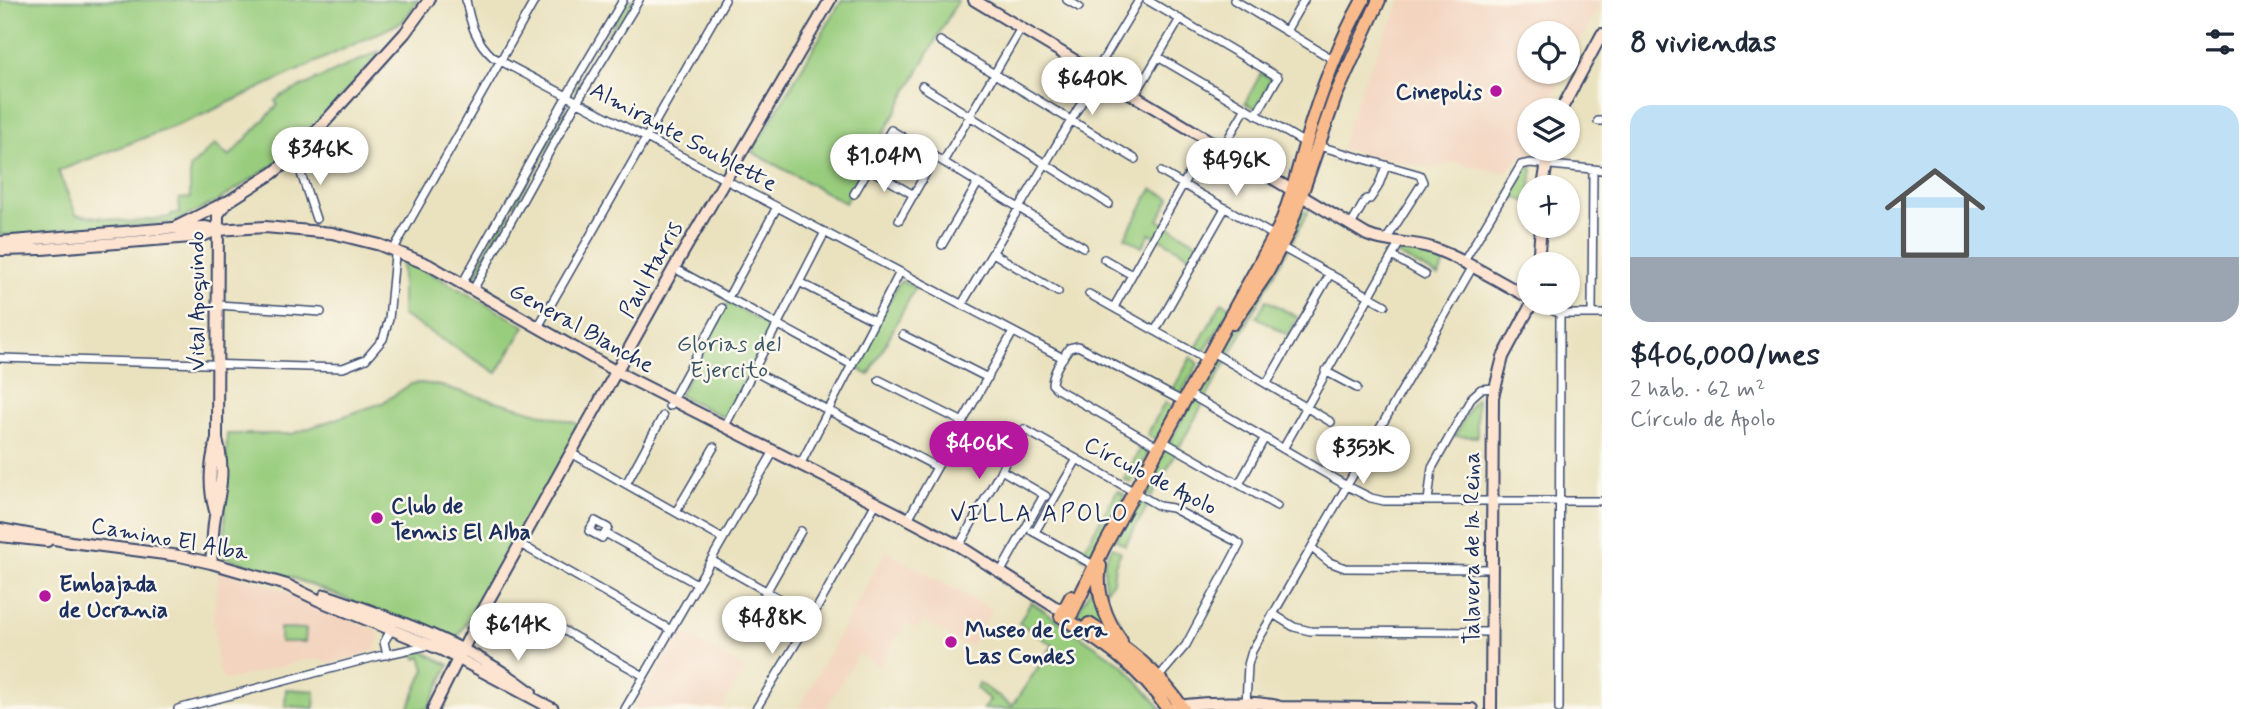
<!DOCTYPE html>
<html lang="es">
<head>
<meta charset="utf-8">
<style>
  :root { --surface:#fff; --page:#f2f2f3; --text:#1f2937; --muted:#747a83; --accent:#b5179e }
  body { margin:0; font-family:Mynerve,sans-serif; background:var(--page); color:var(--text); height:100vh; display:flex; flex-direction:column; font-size:26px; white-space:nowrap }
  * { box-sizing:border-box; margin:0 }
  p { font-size:23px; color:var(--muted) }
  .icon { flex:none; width:38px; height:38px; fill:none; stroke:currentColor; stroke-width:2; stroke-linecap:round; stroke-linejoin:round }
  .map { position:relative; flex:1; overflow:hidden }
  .details { display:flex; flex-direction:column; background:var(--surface); width:665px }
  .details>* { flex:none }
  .tools { position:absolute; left:1517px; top:21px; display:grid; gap:14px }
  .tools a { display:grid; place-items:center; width:63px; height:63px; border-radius:50%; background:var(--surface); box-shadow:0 2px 5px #0004; font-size:35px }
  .price { position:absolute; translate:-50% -60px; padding:0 16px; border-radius:24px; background:#fff; color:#222; font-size:23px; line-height:46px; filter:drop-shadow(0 2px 4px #0008) }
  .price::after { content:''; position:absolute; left:50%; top:42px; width:21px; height:16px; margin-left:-10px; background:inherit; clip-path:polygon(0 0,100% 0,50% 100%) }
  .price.current { background:var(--accent); color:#fff }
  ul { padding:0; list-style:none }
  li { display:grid; align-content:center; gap:14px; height:371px; padding:0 28px }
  li span { display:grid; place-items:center; height:217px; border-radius:21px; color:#555 }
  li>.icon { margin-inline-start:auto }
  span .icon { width:126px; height:126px; fill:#fffc; stroke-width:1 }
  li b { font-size:30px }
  h2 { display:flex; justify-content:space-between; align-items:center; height:84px; padding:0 28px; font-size:30px }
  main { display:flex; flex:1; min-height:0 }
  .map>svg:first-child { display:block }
</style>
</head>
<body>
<main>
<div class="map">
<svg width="1602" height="709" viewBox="0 0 1602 709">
  <rect width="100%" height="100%" fill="#fbf7ec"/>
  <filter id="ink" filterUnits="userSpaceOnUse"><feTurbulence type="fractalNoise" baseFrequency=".0143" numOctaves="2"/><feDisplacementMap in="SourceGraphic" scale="14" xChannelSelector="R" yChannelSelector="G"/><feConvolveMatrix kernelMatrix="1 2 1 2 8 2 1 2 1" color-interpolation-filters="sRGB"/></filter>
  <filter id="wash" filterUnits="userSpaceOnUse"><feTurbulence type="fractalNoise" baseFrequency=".00686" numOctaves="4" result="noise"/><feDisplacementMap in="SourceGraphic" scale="28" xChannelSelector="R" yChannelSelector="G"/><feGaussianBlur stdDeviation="1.57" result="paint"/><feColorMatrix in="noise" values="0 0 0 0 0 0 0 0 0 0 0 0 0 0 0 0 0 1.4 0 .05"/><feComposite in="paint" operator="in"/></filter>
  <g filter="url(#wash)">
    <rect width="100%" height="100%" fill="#eae2bf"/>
    <path fill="#f3d4bf" d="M1402,0H1602L1568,62V33H1530V72H1563L1547,110H1530V149H1535L1533,158L1517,160L1505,173L1450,162L1434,169L1342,149L1346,129L1366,75Z
      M886,551L992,610L972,644L964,645L922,620L917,629L905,622L880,667L858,654L826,709H798Z
      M219,571L257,581L309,599L313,604L376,630L380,635L375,648L369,653L332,663L315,659L305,660L229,680L224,679L218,668L213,619Z
      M680,630L745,669L721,709H633Z"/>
    <path fill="#99cd7e" stroke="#5a7e6e" stroke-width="2" d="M0,0H418L402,22L198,117L58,171L76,214L131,222L171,217V214L180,213L179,199L190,198V168L215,144L229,157L278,105L275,101L281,96L379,51L378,56L289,155L216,202L172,223L92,229L81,226L33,234L0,235Z
      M628,0H634L578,91L576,88Z
      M842,0H958L845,203L752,152Z
      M1261,73L1272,79L1256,109L1245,103Z
      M565,109L567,112L515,205H512L511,203Z
      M1525,166L1533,167L1529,203L1507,194Z
      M1152,189L1170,198L1158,220L1199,244L1192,257L1150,233L1142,247L1125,237Z
      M508,210L510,214L475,278H471Z
      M1302,210L1308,212L1152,497L1144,493L1143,489L1220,352L1247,319Z
      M1401,247L1417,248L1447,260L1438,276L1398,255Z
      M405,261L437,277L525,326L497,373L402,315V264Z
      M902,281L915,288L869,375L855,367L898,284Z
      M1266,300L1297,317L1288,335L1257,317Z
      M1222,302L1231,307L1205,351L1195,350Z
      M728,303L772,328L748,377L724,417L679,395Z
      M1191,357L1198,364L1179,397L1171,393Z
      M420,383L437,385L583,425L455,642L288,576L224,557L227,434H292L382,403L411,384Z
      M1477,399V437L1455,436L1471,405Z
      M1165,402L1172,406L1173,410L1158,437L1153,439L1147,435Z
      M1143,443L1149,447L1150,451L1131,483L1124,479Z
      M1117,491L1125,495L1089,561L1080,556Z
      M1140,500L1148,505L1125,545L1115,539L1125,521L1129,523L1130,519L1128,517L1135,502Z
      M1112,547L1121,552L1115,565L1113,581L1105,591L1104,562Z
      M1093,585L1107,632L1079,615L1077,612Z
      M1031,602L1124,666L1162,709H983L990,700L976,688L979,683L1012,706L1053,645L1019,623Z
      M280,628L306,629L305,642H280Z
      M420,650L449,665L428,709H408L425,669L421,657L416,659L414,651Z
      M286,689L315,691L314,708L285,706Z"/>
  </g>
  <g filter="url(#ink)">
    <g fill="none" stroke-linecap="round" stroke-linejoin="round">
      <g stroke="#3a4a6d" stroke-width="10">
        <path id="street" d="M466,0C470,22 475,41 493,57L1063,358
          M1067,0L1079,7
          M1147,0L1278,77L1256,115
          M1234,0L1334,60
          M1286,31L1304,0
          M940,41L1135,159
          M1158,57L1305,143
          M1095,73L1139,0
          M922,86L1109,204
          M1134,97L1180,19
          M1598,121H1602
          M1319,146L1420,175L1423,182L1386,240
          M1222,149L1246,108
          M295,155L316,219
          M943,162L1021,28
          M869,169L914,195
          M1161,172L1275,236
          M854,194L891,130L1083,247
          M899,220L935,157
          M1351,225L1366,199H1370L1378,187L1386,166
          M942,245L978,183
          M1281,247L1385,305
          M993,253L1058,292
          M1392,256L1425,275
          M1104,259L1132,275
          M1463,263L1521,165L1530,163L1602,170
          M674,268L852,365
          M799,282L875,321
          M462,284L569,92L623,0
          M473,290L574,107L639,0
          M730,294L777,207
          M1089,294L1207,360
          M1538,303L1560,314H1602
          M962,304L1098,75
          M218,305L321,312
          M1114,307L1204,147
          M1592,314L1593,169
          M538,327L725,0
          M1155,331L1225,208
          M903,335L988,378
          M1212,352L1331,422
          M0,358L343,368L366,359L383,339L389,319L396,245L535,0
          M753,371L937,467
          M1325,371L1357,388
          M879,380L963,422
          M1267,383L1330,274
          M1189,394L1347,486L1371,498L1384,501H1602
          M669,406L722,308
          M725,426L825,232
          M1163,441L1277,506
          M1159,447L1057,389L1052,384C1053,371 1062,359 1069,348L1078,346L1184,402
          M1283,449L1400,242
          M571,453L723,539
          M800,465L900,272
          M1001,470L1046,496
          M626,484L663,416
          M1239,484L1264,439
          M1428,501L1432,468L1472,397L1481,389L1494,388
          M676,512L714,447
          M908,519L1013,332
          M1032,531L1090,563
          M1035,532L1077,459
          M605,533L602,538L589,531L595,521L608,528L605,533L697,584
          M520,544L671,630
          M959,546L1024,429L1159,506L1172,508L1235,541L1240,544L1186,645L1158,678
          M1312,548L1329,562L1345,568L1492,569
          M711,560L812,617
          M1000,573L1044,495
          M1273,614L1294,627L1310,631L1491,632
          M556,626V619L542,612L537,622L551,630L556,626L644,676
          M741,636L801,531
          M387,655L384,642L393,627
          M1246,704L1248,665L1252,651L1472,268
          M178,709L379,656L430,645
          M625,709L774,451
          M756,709L812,617L876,503
          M1559,709L1560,314"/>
      </g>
      <g stroke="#3a4a6d" stroke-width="14">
        <path id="secondary" d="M974,0L1367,235C1387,244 1411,241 1432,248C1464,259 1499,282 1530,298
          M1561,110L1602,34
          M1543,187L1549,149
          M178,226L226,202
          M0,242L173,228L206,227L217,230L265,227L332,233L380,245L429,265L617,372L908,519L959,546L1055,607L1064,610
          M0,250L42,249L191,237L205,235L217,230
          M1538,264L1541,226
          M215,511C208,486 209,464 217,439
          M0,529L71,542L180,556L211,563L287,585L318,600L442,650L553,709
          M0,536L47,541
          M211,563C213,546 212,528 216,511C222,485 224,465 217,439L218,214L229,201L273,173L295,155L405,33L429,0
          M325,595C396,619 472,646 531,692
          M1176,707C1196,702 1260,700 1280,707L1472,709
          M433,709L477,621L674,268L830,0
          M1491,709L1493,397L1503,357L1532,303"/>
      </g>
      <g stroke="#3a4a6d" stroke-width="16">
        <path id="primary" d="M1233,323L1266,274L1288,232L1335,97L1379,0
          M1100,566C1095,592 1106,620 1121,641
          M1071,597L1061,616C1104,644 1139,666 1168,709
          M1068,621L1104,547L1279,228C1291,201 1297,173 1305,145C1319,96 1338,45 1363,0
          M1089,624C1126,647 1159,672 1183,709"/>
      </g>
      <use href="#street" stroke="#fff" stroke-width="7"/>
      <use href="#secondary" stroke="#fde4d1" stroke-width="10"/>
      <use href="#primary" stroke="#fabb8c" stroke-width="12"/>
    </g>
  </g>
  <g fill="#b5179e" stroke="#fbf7ec" stroke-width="2.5">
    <circle cx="1496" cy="91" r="7"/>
    <circle cx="377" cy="518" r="7"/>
    <circle cx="45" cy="596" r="7"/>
    <circle cx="951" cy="642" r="7"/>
  </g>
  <g text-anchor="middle" stroke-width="5" stroke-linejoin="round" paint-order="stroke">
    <g font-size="23" font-weight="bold" fill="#1b2f5e" stroke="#fbf7ec" text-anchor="start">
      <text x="1482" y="99" text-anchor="end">Cinepolis</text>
      <text x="391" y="513">Club de<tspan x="391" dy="26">Tennis El Alba</tspan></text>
      <text x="59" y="591">Embajada<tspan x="59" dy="26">de Ucrania</tspan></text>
      <text x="965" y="637">Museo de Cera<tspan x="965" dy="26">Las Condes</tspan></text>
    </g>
    <g font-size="23" fill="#1b2f5e" stroke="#fbf7ec">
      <text transform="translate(684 136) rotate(28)" y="8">Almirante Soublette</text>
      <text transform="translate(650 269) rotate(-61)" y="8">Paul Harris</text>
      <text transform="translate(196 301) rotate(-90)" y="8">Vital Apoquindo</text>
      <text transform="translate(582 327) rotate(29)" y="8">General Blanche</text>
      <text transform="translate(1151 475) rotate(27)" y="8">Círculo de Apolo</text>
      <text transform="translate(170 538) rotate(10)" y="8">Camino El Alba</text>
      <text transform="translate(1471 548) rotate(-90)" y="8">Talavera de la Reina</text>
    </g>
    <g font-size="23" fill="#3a5666" stroke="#fbf7ec">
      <text x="729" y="351">Glorias del<tspan x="729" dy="26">Ejercito</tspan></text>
    </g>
    <g font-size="24" letter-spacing="2" fill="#1b2f5e" stroke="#fbf7ec">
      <text x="1040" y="521">VILLA APOLO</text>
    </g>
  </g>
</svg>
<div class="tools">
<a><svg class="icon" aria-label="locate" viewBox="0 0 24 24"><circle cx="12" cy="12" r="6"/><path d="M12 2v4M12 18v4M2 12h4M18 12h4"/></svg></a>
<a><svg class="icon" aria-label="layers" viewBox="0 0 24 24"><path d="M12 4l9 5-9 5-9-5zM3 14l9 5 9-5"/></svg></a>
<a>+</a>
<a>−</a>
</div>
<b class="price" style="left:1092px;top:117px">$640K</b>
<b class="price" style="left:320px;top:187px">$346K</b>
<b class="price" style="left:884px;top:194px">$1.04M</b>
<b class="price" style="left:1236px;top:198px">$496K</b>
<b class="price current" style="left:979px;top:481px">$406K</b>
<b class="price" style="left:1363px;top:486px">$353K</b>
<b class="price" style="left:772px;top:656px">$488K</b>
<b class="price" style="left:518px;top:663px">$614K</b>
</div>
<section class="details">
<h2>8 viviendas<svg class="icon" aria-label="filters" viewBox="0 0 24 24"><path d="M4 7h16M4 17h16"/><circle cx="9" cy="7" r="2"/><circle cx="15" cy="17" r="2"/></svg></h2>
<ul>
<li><span style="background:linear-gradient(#bfe0f5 70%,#9aa5b1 0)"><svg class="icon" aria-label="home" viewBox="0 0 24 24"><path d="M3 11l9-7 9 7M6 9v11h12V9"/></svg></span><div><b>$406,000/mes</b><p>2 hab. · 62 m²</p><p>Círculo de Apolo</p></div></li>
</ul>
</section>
</main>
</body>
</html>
